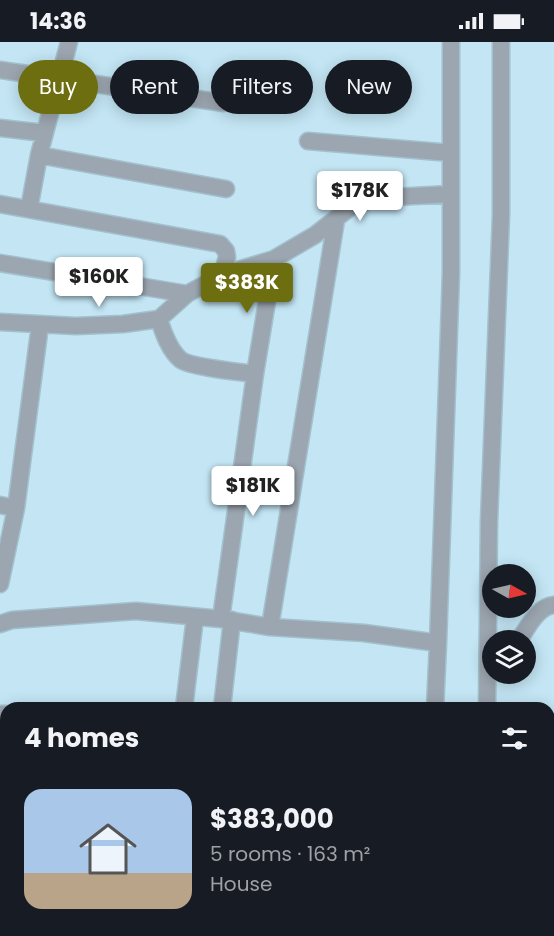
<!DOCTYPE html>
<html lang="en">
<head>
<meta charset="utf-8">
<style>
  :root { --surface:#171b24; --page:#20242c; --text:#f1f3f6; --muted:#9ea1a6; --accent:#6c6e10 }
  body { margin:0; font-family:Poppins,sans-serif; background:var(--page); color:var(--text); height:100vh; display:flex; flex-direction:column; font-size:22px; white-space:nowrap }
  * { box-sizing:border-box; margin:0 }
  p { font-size:20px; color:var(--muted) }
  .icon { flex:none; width:33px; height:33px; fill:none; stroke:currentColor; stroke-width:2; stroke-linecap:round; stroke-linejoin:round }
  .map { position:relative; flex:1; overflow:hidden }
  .details { position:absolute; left:0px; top:660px; width:555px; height:234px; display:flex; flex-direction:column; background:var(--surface); border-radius:18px 18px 0 0; box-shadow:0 3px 15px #0003 }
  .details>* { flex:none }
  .banner { position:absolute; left:18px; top:18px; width:519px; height:54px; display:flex; gap:12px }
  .needle { width:39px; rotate:98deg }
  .tools { position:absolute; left:482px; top:522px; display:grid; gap:12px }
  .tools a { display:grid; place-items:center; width:54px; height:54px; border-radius:50%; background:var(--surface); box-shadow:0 3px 15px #0003; font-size:30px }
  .price { position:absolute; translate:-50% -51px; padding:0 14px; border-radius:6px; background:#fff; color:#222; font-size:20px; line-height:39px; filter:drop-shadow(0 2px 3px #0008) }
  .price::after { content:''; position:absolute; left:50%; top:36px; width:18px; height:14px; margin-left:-9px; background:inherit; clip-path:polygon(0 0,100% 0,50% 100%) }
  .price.current { background:var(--accent); color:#fff }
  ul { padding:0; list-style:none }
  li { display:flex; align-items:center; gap:18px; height:150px; padding:0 24px }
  li span { display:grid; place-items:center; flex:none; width:168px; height:120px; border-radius:18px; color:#555 }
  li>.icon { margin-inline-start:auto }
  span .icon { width:72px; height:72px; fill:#fffc; stroke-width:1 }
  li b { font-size:26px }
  h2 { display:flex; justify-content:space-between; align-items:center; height:72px; padding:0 24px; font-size:26px }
  .pill { padding:0 21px; border-radius:27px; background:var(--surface); box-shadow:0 3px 15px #0003; font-size:21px; line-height:54px }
  .pill.current { background:var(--accent); color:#fff }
  .status { display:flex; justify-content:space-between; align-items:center; height:42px; padding:0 30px; background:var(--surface); direction:ltr }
  .status svg { height:16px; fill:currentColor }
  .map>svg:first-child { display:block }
</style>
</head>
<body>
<div class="status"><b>14:36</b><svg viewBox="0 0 49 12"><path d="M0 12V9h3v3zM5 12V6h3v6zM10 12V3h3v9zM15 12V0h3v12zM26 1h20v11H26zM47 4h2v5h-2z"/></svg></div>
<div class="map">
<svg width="554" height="894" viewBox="0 0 554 894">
  <rect width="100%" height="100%" fill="#c3e5f4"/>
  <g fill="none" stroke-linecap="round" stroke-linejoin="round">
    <g stroke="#a2c0cd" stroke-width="19">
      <path id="street" d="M0,28L224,61
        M0,86L44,91
        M308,99L451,111
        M39,113L226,147
        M0,162L220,202L226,209L227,215L222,233
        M29,167L39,113L69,0
        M0,221L187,252
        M159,277C163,290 169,308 181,318C191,325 240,330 255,332
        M0,280L76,284L123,282L159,277L187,252L222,233L274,217L315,193L352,164L376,156L451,152
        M0,463L16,466
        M0,542L16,466L40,283
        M221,577L255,332L274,217
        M0,582L12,578L136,569L221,577L270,585L364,591L438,601L435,666
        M270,585L336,178
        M519,598C528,585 537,565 554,563
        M438,601L451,231V0
        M184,666L195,575
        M222,666L232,578
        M487,666L489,479L501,173V0
        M0,672H6
        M0,710H6
        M0,748H6
        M549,787L554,789
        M0,807L6,808
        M0,866L6,867
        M78,894V888
        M159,894L160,888
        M198,894L199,888
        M432,894V888
        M484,894V888"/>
    </g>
    <use href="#street" stroke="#9ca6b0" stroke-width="16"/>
  </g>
</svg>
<div class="tools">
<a><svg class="needle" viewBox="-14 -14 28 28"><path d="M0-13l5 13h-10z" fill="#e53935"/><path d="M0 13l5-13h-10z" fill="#9ea1a6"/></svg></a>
<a><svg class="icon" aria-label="layers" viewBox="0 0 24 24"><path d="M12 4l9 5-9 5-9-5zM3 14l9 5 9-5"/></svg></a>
</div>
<b class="price" style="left:360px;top:180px">$178K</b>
<b class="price" style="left:99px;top:266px">$160K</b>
<b class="price current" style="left:247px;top:272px">$383K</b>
<b class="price" style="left:253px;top:475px">$181K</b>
<div class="banner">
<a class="pill current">Buy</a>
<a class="pill">Rent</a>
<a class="pill">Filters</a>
<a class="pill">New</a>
</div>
<section class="details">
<h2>4 homes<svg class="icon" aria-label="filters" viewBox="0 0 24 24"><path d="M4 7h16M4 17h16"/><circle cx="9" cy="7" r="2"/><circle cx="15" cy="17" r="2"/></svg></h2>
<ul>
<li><span style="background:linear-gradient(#a9c7e8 70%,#b9a48a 0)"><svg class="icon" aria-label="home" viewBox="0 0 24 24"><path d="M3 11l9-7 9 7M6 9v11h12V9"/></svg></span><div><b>$383,000</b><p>5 rooms · 163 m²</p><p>House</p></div></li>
</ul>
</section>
</div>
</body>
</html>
